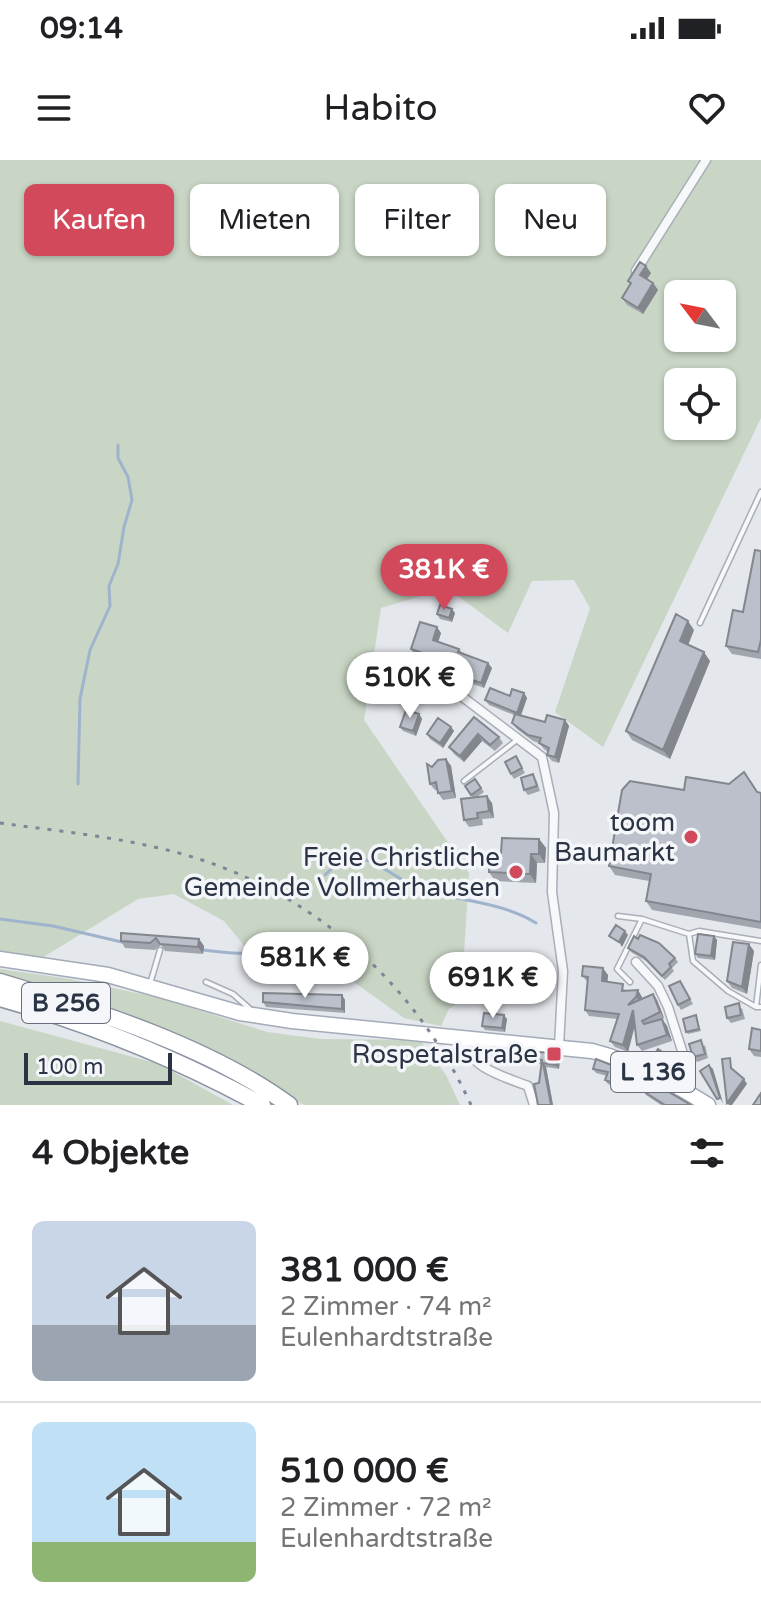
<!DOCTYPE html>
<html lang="de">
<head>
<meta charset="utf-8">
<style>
  :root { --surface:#fff; --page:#f6f6f6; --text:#202124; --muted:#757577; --line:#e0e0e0; --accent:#d1495b }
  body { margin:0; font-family:"Varela Round",sans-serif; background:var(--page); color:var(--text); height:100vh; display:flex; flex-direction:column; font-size:30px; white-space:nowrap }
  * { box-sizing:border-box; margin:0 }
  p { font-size:26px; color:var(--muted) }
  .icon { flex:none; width:44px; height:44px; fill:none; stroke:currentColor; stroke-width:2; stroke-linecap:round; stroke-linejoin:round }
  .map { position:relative; height:945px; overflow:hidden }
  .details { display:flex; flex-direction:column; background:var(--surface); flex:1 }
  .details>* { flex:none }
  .banner { position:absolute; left:24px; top:24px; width:714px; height:72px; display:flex; gap:16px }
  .needle { width:52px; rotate:302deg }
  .tools { position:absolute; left:664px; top:120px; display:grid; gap:16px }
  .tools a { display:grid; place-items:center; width:72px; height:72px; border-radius:12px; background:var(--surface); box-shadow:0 2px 6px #0004; font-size:40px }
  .scale { position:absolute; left:24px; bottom:20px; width:148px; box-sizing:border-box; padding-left:8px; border:4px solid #2b3445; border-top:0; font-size:22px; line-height:28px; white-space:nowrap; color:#2b3445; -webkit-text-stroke:6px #f4f6f9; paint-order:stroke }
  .price { position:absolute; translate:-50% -68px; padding:0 18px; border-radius:28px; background:#fff; color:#222; font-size:26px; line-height:52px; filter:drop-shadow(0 2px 4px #0008) }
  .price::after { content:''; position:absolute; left:50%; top:48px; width:24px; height:18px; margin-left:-12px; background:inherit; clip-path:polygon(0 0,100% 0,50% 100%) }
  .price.on { background:var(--accent); color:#fff }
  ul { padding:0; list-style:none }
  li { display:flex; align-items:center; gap:24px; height:200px; padding:0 32px }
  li+li { border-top:2px solid var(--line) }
  li span { display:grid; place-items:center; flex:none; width:224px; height:160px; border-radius:12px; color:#555 }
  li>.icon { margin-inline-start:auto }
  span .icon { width:96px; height:96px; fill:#fffc; stroke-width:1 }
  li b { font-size:34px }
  h2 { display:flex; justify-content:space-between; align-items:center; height:96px; padding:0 32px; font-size:34px }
  .tag { padding:0 28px; border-radius:12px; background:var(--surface); box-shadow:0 2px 6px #0004; font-size:28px; line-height:72px }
  .tag.on { background:var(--accent); color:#fff }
  .status { display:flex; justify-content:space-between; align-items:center; height:56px; padding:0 40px; background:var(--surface); direction:ltr }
  .status svg { height:22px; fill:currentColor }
  header { display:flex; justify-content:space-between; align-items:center; height:104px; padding:0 32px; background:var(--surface); font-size:36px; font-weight:600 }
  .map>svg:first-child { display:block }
</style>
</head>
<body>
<div class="status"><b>09:14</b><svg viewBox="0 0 49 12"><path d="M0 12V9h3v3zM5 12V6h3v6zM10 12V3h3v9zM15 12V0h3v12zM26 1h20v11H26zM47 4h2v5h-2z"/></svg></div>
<header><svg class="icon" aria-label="menu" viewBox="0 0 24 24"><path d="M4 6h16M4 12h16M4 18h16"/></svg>Habito<svg class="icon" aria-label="heart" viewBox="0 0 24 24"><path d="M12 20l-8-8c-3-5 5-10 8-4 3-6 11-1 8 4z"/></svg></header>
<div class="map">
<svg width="761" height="945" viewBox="0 0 761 945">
  <rect width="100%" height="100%" fill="#e4e7ec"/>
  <path fill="#c9d6c5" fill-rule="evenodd" d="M0,0H761V258L603,587L555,552L590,448L574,420L532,421L508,473L447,428L381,448L364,560L469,713L461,841L449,849L441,866L404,858L322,799L252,795L224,761L174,734L138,739L42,798L0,791ZM678,134H722V178H678ZM678,222H722V266H678Z
    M0,809L70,819L161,838L267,872L321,879L420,880L446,915L460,945H305L0,816Z
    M0,861L159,904L233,945H0Z"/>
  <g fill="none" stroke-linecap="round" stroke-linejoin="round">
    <path stroke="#9fb4cc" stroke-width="3" d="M78,624L80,539L90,490L110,446L109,426L118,404L124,367L132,340L128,317L118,298V285
      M325,715C334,706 343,697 356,698C376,700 390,714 407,722C448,743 496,738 536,763
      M0,759L53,766L126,783
      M204,790C230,793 260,799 282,781"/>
    <g stroke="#a9aeb7" stroke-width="7">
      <path id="lane" d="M700,463L761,332
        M464,621L517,580
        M618,756L642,759L689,774L693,801L728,831L756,847
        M689,774L699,771L761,781
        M761,805L756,847H761
        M206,822L233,834L249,848
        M630,822L617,809L642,759
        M150,824L160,790"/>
    </g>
    <g stroke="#a9aeb7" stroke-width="11">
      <path id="street" d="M636,111L706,0
        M423,507L542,597L554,653L552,732L563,811L559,886
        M636,802L658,826L668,847L687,906V917L682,929
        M461,877C469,908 502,916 528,926L534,945"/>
    </g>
    <g stroke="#a3abb8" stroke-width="17">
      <path id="primary" d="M0,799L108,815L240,853L292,861L592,891C635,902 671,922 708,945"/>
    </g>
    <g stroke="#8b94a3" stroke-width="19">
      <path id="highway" d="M0,822C94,850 210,887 289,945
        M0,838C92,864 178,899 262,945"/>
    </g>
    <use href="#lane" stroke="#f7f8fa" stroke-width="4"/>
    <use href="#street" stroke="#f7f8fa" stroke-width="8"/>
    <use href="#primary" stroke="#fff" stroke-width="14"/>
    <use href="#highway" stroke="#fff" stroke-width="16"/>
    <path stroke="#7d8696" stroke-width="3" stroke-dasharray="4 8" stroke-linecap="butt" d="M0,663C58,671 118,677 175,692C308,727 414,820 471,945"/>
  </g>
  <path fill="#a1a5ae" d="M651,113L647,119L653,123L658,130L643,154L627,145L622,138L630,125L628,121Z
    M761,391V499L732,494L726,486L743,452Z
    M455,453L452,462L440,459L437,454Z
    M694,470L688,485L710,501L670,599L632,580L626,571Z
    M441,473L438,482L459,489L463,494L492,508L484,528L470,523L466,518L468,513L458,509L457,514L442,509L438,503L415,495L411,489Z
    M524,533L527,538L521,555L545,562L565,560L569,566L559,603L552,601L547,595L548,592L544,589L539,583L533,581L517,569L512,563L514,555L489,545L485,540Z
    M419,554L422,559L416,576L403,571L400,567Z
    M474,557L499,577L503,583L495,591L482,581L464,602L454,594L449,587Z
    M451,567L454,571L443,588L430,579L427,574Z
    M516,596L525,613L514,619L511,614Z
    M446,599L451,606L456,638L443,640L438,633V630H435L430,624L432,607Z
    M475,619L484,632L477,637L492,643L494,658L482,659L483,665L469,667L464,660L473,638L465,626Z
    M536,619L540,631L528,635L524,630Z
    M751,621L758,632L761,633V769L652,750L646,741L649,721L615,715L609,706L684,630Z
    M539,679L546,688L545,703H537L536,723L495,721L489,712L501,693Z
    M121,773L199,779L204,786L203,794L165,791L161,785L155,790L125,788L121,781Z
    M714,776L717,780L715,800L698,798L695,794Z
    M628,788L675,798L678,802L672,808L674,811L665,820L646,801L631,792Z
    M754,791L747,834L732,828L727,821Z
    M608,815L607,822L642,837V839L653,834L657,840L664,858L662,859L667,866L672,881L642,891L637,885L635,866L628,892L615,887L610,881L617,859L589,856L585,850L588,822L582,816Z
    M680,821L693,844L681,850L678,845Z
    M342,835L345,840V853L266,847L263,842Z
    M742,848L745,859L731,863L727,858Z
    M697,858L701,871L688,874L686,872Z
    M507,859L505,872L485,870L482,866Z
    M761,870V897L754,896L749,889Z
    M705,885L708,898L697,902L693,897Z
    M558,894L560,898L559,909L546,907L553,945L539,923L541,904L491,902L488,898Z
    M596,899L691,945H661L646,935L643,930L630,924L627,932L608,924L605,920L607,916L596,913L593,909Z
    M652,899L678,906L673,913L655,904Z"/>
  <path fill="#83868d" d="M646,106L651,113L645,122L640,115Z
    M653,123L658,130L643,154L638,148Z
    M452,449L455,453L452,462L449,458Z
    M688,461L694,470L686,490L680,481Z
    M437,467L441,473L437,486L433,480Z
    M704,492L710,501L670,599L663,590Z
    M488,503L492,508L484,528L481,523Z
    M454,504L458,509L457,514L453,508Z
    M524,533L527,538L520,558L517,553Z
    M419,554L422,559L416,576L413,571Z
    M565,560L569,566L559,603L555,597Z
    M451,567L454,571L443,588L440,583Z
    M478,574L482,581L464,602L460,596Z
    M446,599L451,606L456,638L452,631Z
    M487,636L492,643L494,658L489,651Z
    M539,679L546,688L545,703L539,694Z
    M531,694L537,703L536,723L530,714Z
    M625,771L628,775L622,787L619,782Z
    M714,776L717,780L715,800L711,796Z
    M199,779L204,786L203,794L198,787Z
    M749,784L754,791L747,834L742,827Z
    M603,808L608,815L607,828L602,821Z
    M638,830L642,837L641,843L636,837Z
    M653,834L657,840L664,858L660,852Z
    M342,835L345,840V853L342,849Z
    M633,850L637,856L628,892L623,885Z
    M504,855L507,859L505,872L502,868Z
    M662,859L667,866L672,881L667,875Z
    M558,894L560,898L559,909L556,905Z
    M675,901L678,906L673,913L670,909Z
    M543,903L546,907L553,945H551Z
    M709,905L713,909L723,943L720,938Z
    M744,919L747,924L732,945H729L727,943Z
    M627,920L630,924L627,932L624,927Z"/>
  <path fill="#bbc0ca" stroke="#83868d" stroke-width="2" d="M640,102L646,106L640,115L653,123L638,148L622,138L631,123L628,121Z
    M755,390L761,391V480L758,492L726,486L733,450L743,452Z
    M440,445L452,449L449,458L437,454Z
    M676,454L688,461L680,481L704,492L663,590L626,571Z
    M420,462L437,467L433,480L459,489L458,492L488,503L481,523L466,518L469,509L454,504L453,508L438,503L440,499L411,489Z
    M490,528L510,536L512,529L524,533L517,553L485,540Z
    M406,550L419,554L413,571L400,567Z
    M515,554L545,562L547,555L565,560L555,597L547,595L549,588L539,583L541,578L528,575L512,563Z
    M474,557L499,577L490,585L478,574L460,596L449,587Z
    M438,558L451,567L440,583L427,574Z
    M516,596L522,608L511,614L505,602Z
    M446,599L452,631L438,633L436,622L430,624L427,604L432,607L438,600Z
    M744,612L757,632L761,633V762L646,741L651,714L609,706L622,630L630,621L684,630L686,617L729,624Z
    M533,614L537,626L524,630L521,618Z
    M475,619L481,628L471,635L465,626Z
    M487,636L489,651L477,653L478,658L464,660L461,639Z
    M502,678L539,679V694H531L530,714L489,712L490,693H501Z
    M616,765L625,771L619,782L609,776Z
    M121,773L199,779L198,787L160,784L156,778L150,783L121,781Z
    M698,774L714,776L711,796L695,794Z
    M640,775L659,783L675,798L669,804L671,807L662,816L644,797L628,788L634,776L638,779Z
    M733,782L749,784L742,827L727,821Z
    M583,806L603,808L602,821L623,824L622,831L638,830L636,837L628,845L653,834L660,852L642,861L644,864L662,859L667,875L637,885L633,850L623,885L610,881L619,854L585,850L588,817L582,816Z
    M680,821L690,839L678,845L669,826Z
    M263,833L342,835V849L263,842Z
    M739,843L741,855L727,858L725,847Z
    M484,853L504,855L502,868L482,866Z
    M696,855L699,869L686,872L683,859Z
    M752,868L761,870V891L749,889Z
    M701,880L705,894L693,897L689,884Z
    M490,887L558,894L556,905L543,903L551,945H538L534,924L539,923L542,900L488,898Z
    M658,889L675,901L670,909L652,899Z
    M730,898L731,908L744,919L727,943L722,899Z
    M596,899L645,918L691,945H665L643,931L645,928L627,920L624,927L605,920L608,912L593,909Z
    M709,905L720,938L717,939L700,911Z
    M761,933V945H753Z"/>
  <g fill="#d1495b" stroke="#f4f6f9" stroke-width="3">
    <circle cx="691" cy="677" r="8"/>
    <circle cx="516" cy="712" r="8"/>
    <rect x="546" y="886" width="16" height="16" rx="4"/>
  </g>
  <g text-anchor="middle" stroke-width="7" stroke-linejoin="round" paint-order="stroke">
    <g fill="#f4f6f9" stroke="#676e7b" stroke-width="2">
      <rect x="22" y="823" width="88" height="40" rx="6"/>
      <rect x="611" y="892" width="84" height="40" rx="6"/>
    </g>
    <g font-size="24" font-weight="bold" fill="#2b3445">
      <text x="66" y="851">B 256</text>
      <text x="653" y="920">L 136</text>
    </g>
    <g font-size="26" fill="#2b3445" stroke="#f4f6f9" text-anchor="end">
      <text x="675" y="671">toom<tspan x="675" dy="30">Baumarkt</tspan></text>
      <text x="500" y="706">Freie Christliche<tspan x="500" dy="30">Gemeinde Vollmerhausen</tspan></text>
      <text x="538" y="903">Rospetalstraße</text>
    </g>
  </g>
</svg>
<div class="tools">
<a><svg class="needle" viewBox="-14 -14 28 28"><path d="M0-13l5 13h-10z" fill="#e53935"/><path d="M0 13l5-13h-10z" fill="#757577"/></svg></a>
<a><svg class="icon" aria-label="locate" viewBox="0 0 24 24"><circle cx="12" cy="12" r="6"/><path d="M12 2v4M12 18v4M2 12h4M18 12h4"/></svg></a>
</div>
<div class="scale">100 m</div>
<b class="price on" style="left:444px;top:452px">381K €</b>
<b class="price" style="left:410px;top:560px">510K €</b>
<b class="price" style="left:305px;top:840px">581K €</b>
<b class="price" style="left:493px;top:860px">691K €</b>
<div class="banner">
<a class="tag on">Kaufen</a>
<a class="tag">Mieten</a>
<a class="tag">Filter</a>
<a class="tag">Neu</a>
</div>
</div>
<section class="details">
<h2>4 Objekte<svg class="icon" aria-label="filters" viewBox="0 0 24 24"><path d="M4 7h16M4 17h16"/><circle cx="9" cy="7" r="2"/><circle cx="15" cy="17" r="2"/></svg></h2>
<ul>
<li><span style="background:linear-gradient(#c9d6e8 65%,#9aa5b1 0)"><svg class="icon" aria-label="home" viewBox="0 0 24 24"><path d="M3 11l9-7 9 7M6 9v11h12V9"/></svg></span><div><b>381 000 €</b><p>2 Zimmer · 74 m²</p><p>Eulenhardtstraße</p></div></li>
<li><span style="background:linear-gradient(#bfe0f5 75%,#8fb573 0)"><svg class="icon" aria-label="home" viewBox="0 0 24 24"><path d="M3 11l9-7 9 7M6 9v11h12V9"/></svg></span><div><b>510 000 €</b><p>2 Zimmer · 72 m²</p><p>Eulenhardtstraße</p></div></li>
</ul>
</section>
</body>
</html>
